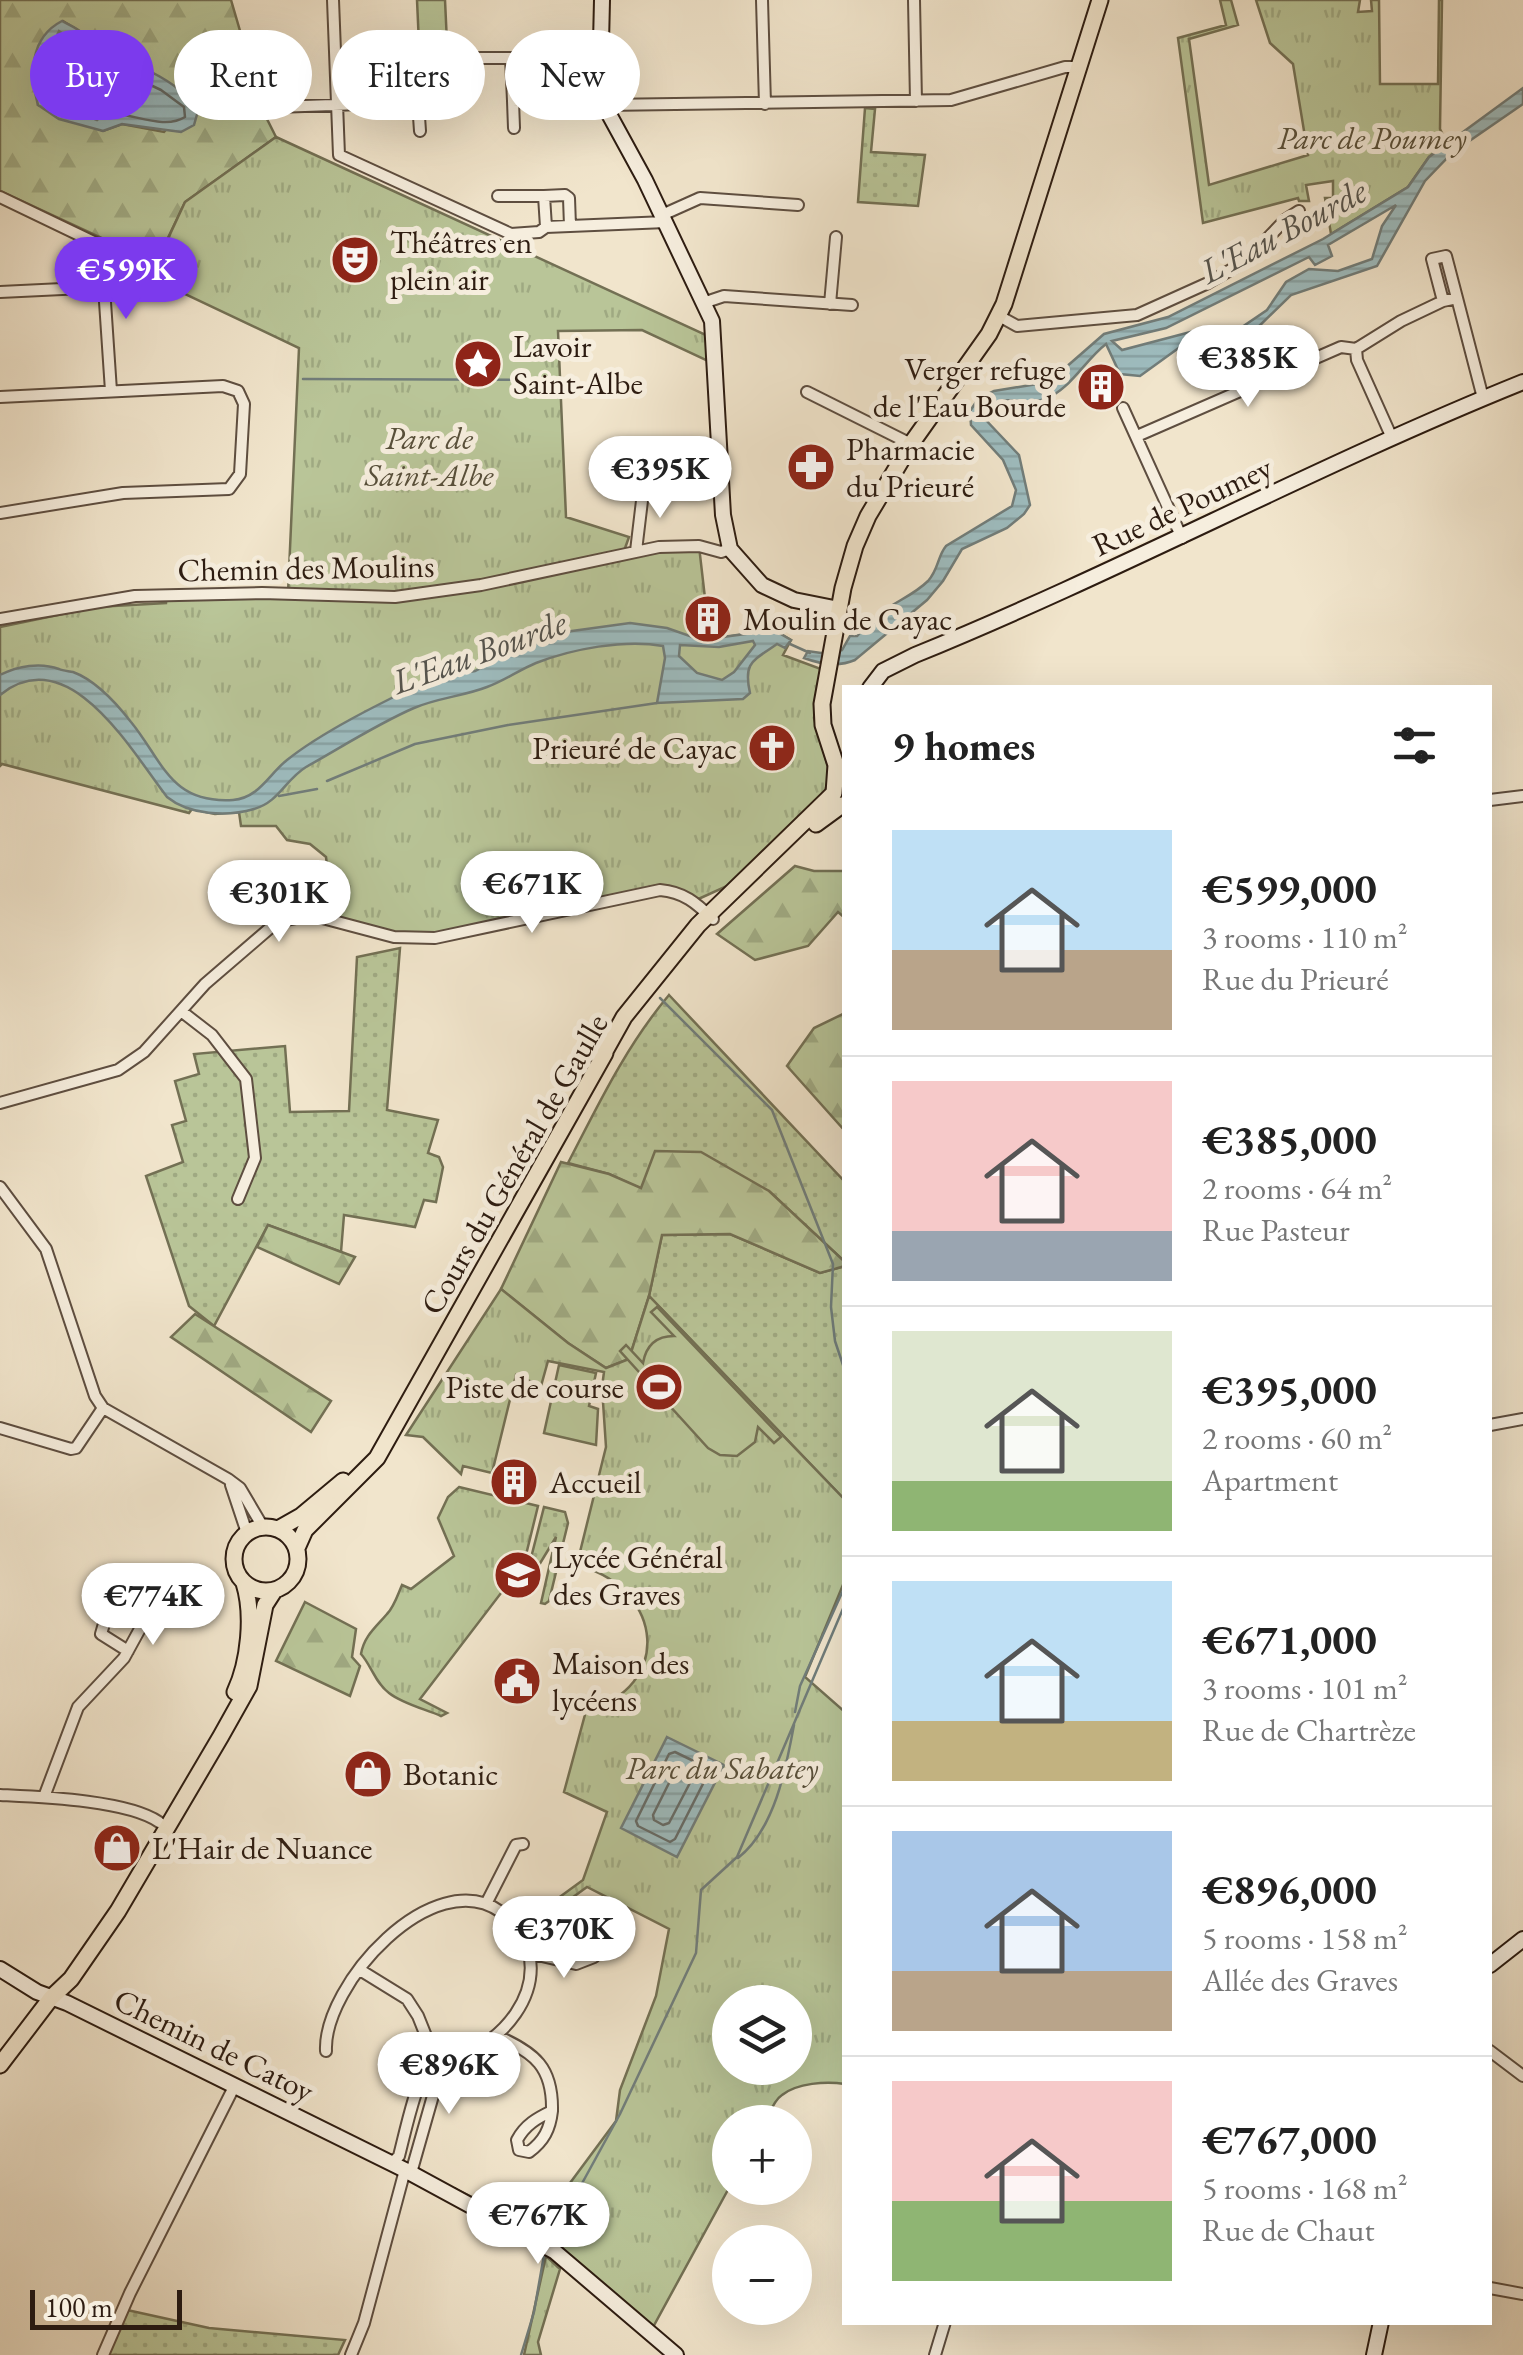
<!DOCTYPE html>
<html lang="en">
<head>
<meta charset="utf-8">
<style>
  :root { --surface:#fff; --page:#f6f6f6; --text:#222; --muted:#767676; --line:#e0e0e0; --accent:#7c3aed }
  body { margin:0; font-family:"EB Garamond",serif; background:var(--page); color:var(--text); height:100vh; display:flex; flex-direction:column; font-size:38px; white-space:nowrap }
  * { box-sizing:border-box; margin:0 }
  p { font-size:32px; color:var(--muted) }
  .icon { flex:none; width:55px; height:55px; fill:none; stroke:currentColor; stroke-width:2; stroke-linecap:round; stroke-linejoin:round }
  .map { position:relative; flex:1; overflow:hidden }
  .panel { position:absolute; left:842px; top:685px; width:650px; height:1640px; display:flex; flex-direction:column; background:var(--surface); border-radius:0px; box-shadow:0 10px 40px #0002 }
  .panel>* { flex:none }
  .top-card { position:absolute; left:30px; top:30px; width:662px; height:90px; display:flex; gap:20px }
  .buttons { position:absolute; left:712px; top:1985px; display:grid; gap:20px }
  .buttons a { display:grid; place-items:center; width:100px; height:100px; border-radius:50%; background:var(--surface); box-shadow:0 10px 40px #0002; font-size:50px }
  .scale { position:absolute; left:30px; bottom:25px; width:152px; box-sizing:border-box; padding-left:10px; border:5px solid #2d1c11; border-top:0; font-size:28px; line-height:35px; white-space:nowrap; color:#2d1c11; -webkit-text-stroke:8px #f6eede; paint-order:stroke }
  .price { position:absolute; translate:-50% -85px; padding:0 22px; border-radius:35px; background:#fff; color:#222; font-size:32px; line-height:65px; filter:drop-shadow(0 2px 5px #0008) }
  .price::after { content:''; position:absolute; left:50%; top:60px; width:30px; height:22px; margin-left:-15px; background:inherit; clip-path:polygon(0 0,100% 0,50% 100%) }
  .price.on { background:var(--accent); color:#fff }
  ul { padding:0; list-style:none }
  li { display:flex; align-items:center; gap:30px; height:250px; padding:0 50px }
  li+li { border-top:2px solid var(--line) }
  li span { display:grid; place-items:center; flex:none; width:280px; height:200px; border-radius:0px; color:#555 }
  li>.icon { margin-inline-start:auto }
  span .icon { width:120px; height:120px; fill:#fffc; stroke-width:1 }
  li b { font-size:42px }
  h2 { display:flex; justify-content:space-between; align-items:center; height:120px; padding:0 50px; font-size:42px }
  .tag { padding:0 35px; border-radius:45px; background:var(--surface); box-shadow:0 10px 40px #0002; font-size:35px; line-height:90px }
  .tag.on { background:var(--accent); color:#fff }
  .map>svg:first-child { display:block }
</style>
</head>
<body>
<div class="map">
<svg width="1523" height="2355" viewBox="0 0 1523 2355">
  <defs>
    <pattern id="grass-dots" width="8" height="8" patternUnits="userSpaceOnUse" patternTransform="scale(2.5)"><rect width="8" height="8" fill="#b9c598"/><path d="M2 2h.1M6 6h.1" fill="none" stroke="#9fa982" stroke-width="1.8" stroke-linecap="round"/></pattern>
    <pattern id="forest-firs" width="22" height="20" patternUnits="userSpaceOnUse" patternTransform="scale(2.5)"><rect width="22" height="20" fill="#b9c598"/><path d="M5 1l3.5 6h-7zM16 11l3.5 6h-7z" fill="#9fa982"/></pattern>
    <pattern id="park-tufts" width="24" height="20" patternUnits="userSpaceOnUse" patternTransform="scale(2.5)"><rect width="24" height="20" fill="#b9c598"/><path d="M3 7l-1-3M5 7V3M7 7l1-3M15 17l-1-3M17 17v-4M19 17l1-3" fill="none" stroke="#9fa982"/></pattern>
    <pattern id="water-rules" width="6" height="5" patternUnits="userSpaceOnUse" patternTransform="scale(2.5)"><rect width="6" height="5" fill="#9ebdc0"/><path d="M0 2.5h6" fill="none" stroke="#88a2a4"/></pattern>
  </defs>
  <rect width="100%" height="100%" fill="#f1e5cc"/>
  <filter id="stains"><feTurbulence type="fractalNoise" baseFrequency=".002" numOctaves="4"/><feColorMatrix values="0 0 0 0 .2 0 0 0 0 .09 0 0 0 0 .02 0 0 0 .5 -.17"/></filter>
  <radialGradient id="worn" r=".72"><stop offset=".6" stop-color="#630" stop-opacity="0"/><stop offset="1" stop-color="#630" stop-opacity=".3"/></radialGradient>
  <path fill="url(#grass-dots)" stroke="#737054" stroke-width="2.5" d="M865,108L875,109L871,152L925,155L918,206L858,202Z
    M400,948L387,1110L438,1120L428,1153L439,1157L443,1167L436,1202L424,1200L415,1227L344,1215L341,1252L268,1225L214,1326L189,1306L146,1176L183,1162L172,1125L186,1121L175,1081L199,1074L194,1054L285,1046L290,1112L349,1111L357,957Z
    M669,995L845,1182V1262L769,1191L641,1189L609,1174L568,1163C598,1105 626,1046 669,995Z
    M730,1234L820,1273L845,1266V1500L649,1296L662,1235Z
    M544,1507L565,1512L568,1523L549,1601L545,1604L541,1603L556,1537L522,1593Z
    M127,2310L209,2328L345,2340L338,2355H107Z"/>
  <path fill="url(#forest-firs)" stroke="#737054" stroke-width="2.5" fill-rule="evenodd" d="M0,0H231L264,113L276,137L185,202L158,259L140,250L138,255L0,191ZM63,21L84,34L95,48L110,52L166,82L192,100L164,132L122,124L103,131L38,105L39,45Z
    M59,31C85,48 103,81 105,113L97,120L47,99L40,73Z
    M795,866L814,871H845V918L838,912L808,946L755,960L717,934Z
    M845,1013V1131L787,1066L814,1028Z
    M655,1151L701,1152L769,1191L845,1262V1266L820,1273L730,1234L662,1235L649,1296L629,1359L606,1368L568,1343L501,1289L561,1162L609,1174L641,1188Z
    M268,1225L355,1257L339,1284L257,1247Z
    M195,1314L331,1401L311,1432L171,1337Z
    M305,1602L356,1629L352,1657L360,1666L350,1696L276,1661Z"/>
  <path fill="url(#park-tufts)" stroke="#737054" stroke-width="2.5" fill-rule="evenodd" d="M1220,0H1231L1238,25L1189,39L1209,185L1308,155L1293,64L1270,43L1256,0H1360L1358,12L1372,11L1371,0H1379L1380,84H1438L1439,0H1442L1440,129L1444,137L1454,138L1429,157L1408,187L1331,234L1325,198H1333V181L1306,185L1309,201H1299L1298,198L1203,223L1178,38L1226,25Z
    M276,137L706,335L710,362L642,330L558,331L566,517L629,537L624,551L699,546L705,598L704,640L774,630L791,640L783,655L821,669L814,718L830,774L821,804L736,882L694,901L676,891L418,939L333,919L326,857L310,844L287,840L276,826H241L239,812L215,814L192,809L189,813L2,764L0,766V627L96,607L166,603L167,594L288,593L299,348L132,269L141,250L159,258L185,202Z
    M501,1289L568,1343L606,1368L629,1359L649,1296L845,1500V1580L805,1677L845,1712V2084C826,2081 797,2083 782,2095C774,2100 769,2114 765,2122H730V2186L652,2329L550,2238L454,2188L472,2197L517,2201L552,2194L570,2183L616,2121L620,2090L656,1996L669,1929L587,1887L529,1929L524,1923L583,1880L607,1812L564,1792L586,1711C673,1687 664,1591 581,1566L578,1560L606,1447L602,1387L604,1372L548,1361L541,1386L516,1375L492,1473L463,1466L461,1474L423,1437L406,1435ZM730,2002H795V2068H730Z
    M459,1487L538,1506L524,1563L420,1699L447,1713L441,1716C425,1709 403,1704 389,1693C376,1684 371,1665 361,1654C364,1636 376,1627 387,1614C394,1607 398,1594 402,1585L411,1589L454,1556L438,1518L448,1497Z
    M546,2256L560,2269L538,2342L541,2355H524Z"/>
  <path fill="#b9c598" stroke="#737054" stroke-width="2.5" d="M417,0H445L447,43L419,44Z
    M657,1307L781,1437L774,1443L758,1427L755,1442L737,1456L720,1455L708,1448L620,1351L626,1345L643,1363C646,1346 656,1336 674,1336L651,1312Z
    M559,1365L596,1373L589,1406L598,1409L596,1445L544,1433Z"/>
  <path fill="url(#water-rules)" stroke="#717d7a" stroke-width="2.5" fill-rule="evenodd" d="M62,21C69,25 77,28 82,33C89,38 91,46 99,49C130,62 181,80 198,111L194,125L181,132L122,124L103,131L59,119L38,105C30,75 29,38 62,21ZM59,31C85,47 103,82 105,113L97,120L47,99L40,73Z
    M1523,88V104L1452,153L1425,181L1377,266L1291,295L1252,333L1187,342L1140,376L1120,374L1106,344C1085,360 1070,390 1045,399C1021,407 1006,391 982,410L983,417L1019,455L1030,505L1024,514L1007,528L962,549L943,581L927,600L855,660C839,667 820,664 804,658L808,651L821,653L842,650L850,636H857C865,628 872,620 881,613C896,601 914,595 928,581C939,569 937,557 946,546L1012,506L1016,490L1003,460L971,425L970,411L978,399L994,391L1049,382L1104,334L1168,317L1323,239L1408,187L1429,157ZM1396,205L1382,226L1372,259L1338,271L1309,269L1286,282L1267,310L1242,327L1198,330L1122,350L1112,341L1166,328L1309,257L1315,265L1332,256L1328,245Z
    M630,623L667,628L701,640L774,630L791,640L785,648L777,644C753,661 743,662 750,693L743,699L657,703L665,658L663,646C624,639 572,649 536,663C519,670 504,681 487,687C464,696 437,698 414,708C379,723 340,748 306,767C285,780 279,802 254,809C227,817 189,815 167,797C132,752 69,639 0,695V675C18,666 40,662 59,669C63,671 69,671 73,672C95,680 117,704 131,722C163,761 170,804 233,800C259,798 269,774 287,760C322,732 379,704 420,684L439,677L475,671L543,635ZM753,641L755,645L734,672L722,680L697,673L679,656L680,645L719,647Z
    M667,1737L724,1765L677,1857L621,1828Z"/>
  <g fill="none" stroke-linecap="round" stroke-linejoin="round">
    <path stroke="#666c68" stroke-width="2.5" d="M104,63L161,90L184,107L185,117C166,129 138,116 117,114L113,90L102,69Z
      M675,1752L706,1767L709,1772L675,1839L670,1842L638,1826L636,1821L669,1754Z
      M680,1768L690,1774L692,1779L669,1823L663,1825L654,1820L653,1815L675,1771Z"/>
    <path stroke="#717d7a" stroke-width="2.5" d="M303,379L555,380
      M790,644L810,653
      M327,781L415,744L508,725L657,703
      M279,796L317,789
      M660,998L772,1110L833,1264L831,1307L835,1341L845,1371
      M795,1712L800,1686L845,1586
      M738,1858C775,1829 786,1768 794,1725
      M551,2240L620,2114L696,1953L701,1890L737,1857L845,1604
      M521,2355L534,2312L544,2255"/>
    <g stroke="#5e4e40" stroke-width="14">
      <path id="street" d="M333,0L339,155L511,234L539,232L546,227L666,222
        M762,0L765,104
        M914,0L916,101
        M476,58H511
        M551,99L549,56L511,58L513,101L602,98
        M513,101L514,128
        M418,102L420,131
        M389,103L388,62L416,61
        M604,105L951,100L1065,67H1078
        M276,107L418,102L416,61L455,60
        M498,196H544
        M0,197L127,258
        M662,215L700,198L798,205
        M546,227L544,196L565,195L569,198L570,226
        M109,247L104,287L111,391
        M0,292L104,287
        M1457,298L1446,256L1432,259L1443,301L1457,298L1483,398
        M706,302L724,296L852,305
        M830,304L836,237
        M999,316L1017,326L1137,315L1208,283L1246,261L1285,220L1299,211
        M807,392L911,444
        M0,397L223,386L238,391L244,404L240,474L229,489L123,493L0,513
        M1123,408L1182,538
        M1137,436L1341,347L1356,349
        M1392,438L1357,360L1356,349L1401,321L1443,301
        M636,551L644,484
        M0,619L135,596L262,593L395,597L481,585L659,547L699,546L721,552L730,549
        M1490,800L1523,796
        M181,1011L212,1035L246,1079L255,1158L238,1199
        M0,1103L118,1070L144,1052L205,984L277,922L311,915L394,937L435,938L660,890C684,892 696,903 713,919
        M0,1187L46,1249L95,1396L103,1408L228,1479L240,1488L263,1527
        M1490,1425L1523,1419
        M0,1428L71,1449L76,1448L103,1408
        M231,1485L247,1533
        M0,1795C40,1797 127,1800 159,1822
        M44,1797L78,1707L124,1658L141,1627V1624L115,1608L108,1610L101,1634L128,1651
        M487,1902L516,1845L523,1844
        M529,1953L576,1964L594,1957
        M360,1970L407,1999L418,2016L440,2071L411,2173
        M497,2036C535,2053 553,2067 552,2111C537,2118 525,2125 517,2140L519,2150L529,2152C544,2141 550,2129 552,2111
        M326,2051C323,1985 433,1863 501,1912C514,1921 523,1933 528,1948C541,1996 504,2039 462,2055C451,2060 435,2059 427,2068C416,2081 404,2137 399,2156L392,2163
        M1490,2051L1523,2076
        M1490,2288L1523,2294
        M103,2355L130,2293L235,2085
        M351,2355L364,2323L405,2170
        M935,2355L945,2322"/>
    </g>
    <g stroke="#2d1c11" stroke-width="18">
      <path id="secondary" d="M602,0L600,86L604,105L645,180L712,321L723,515L730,549L762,585L794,600L839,609
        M870,688L883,671L915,655C1121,571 1317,465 1523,382
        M1490,1965L1523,1939
        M0,1969L37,1992L67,2003L405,2170L554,2251L676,2355
        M1374,2355L1381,2322"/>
    </g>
    <g stroke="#2d1c11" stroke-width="19">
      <path id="primary" d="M816,824L842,805
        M600,1060L624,1017L698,925L834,793L836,765L823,725L822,704L843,588L855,546L868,516L911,444L989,334L1004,304L1100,0
        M234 1559a32 32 0 1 1 64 0a32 32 0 1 1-64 0Z
        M278,1529L301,1516L343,1481
        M297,1548L305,1530L377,1458L605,1053
        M235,1692C249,1662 254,1615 244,1583
        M0,2065L51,1998L71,1979L118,1911L221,1736L249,1686L265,1605L274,1591"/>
    </g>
    <use href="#street" stroke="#f6eede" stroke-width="10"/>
    <use href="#secondary" stroke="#f6eede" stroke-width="14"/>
    <use href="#primary" stroke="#f1e5cc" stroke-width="15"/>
  </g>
  <defs>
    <g id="theatre-disc" transform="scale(2.5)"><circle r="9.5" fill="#8f2418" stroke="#f6eede"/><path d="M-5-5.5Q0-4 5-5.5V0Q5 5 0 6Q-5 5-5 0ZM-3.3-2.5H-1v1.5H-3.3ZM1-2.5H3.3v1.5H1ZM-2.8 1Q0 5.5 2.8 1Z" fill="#fff"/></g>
    <g id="sight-disc" transform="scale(2.5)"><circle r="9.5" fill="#8f2418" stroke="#f6eede"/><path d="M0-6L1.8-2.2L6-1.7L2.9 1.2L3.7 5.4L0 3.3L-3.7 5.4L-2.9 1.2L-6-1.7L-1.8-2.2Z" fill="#fff"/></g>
    <g id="building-disc" transform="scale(2.5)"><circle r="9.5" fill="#8f2418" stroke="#f6eede"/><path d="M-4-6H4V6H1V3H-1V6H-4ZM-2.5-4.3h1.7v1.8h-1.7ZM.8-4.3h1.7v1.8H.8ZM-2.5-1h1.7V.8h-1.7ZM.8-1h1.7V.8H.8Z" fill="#fff"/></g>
    <g id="pharmacy-disc" transform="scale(2.5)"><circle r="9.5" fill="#8f2418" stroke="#f6eede"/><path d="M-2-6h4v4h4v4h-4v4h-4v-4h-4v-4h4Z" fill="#fff"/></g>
    <g id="church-disc" transform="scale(2.5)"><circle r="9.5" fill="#8f2418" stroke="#f6eede"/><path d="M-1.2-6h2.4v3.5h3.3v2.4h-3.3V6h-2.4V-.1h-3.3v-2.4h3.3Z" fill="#fff"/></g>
    <g id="stadium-disc" transform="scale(2.5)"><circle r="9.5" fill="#8f2418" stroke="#f6eede"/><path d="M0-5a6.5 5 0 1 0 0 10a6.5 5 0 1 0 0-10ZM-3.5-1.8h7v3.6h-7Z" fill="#fff"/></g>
    <g id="school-disc" transform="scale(2.5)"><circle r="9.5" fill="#8f2418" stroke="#f6eede"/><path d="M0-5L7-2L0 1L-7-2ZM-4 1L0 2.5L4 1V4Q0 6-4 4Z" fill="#fff"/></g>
    <g id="civic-disc" transform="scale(2.5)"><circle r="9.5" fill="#8f2418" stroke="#f6eede"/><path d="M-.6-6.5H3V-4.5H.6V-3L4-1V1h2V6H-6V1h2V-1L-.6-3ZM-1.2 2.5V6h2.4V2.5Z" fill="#fff"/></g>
    <g id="shop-disc" transform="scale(2.5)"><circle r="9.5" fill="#8f2418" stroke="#f6eede"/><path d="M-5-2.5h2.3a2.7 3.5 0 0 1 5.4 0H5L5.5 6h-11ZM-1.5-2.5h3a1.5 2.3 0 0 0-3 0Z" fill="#fff"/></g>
  </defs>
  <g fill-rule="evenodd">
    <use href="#theatre-disc" x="355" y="260"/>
    <use href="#sight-disc" x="478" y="364"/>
    <use href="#building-disc" x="1101" y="387"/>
    <use href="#pharmacy-disc" x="811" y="467"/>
    <use href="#building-disc" x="708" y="619"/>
    <use href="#church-disc" x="772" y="748"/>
    <use href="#stadium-disc" x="659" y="1387"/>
    <use href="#building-disc" x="514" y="1482"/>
    <use href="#school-disc" x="518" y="1575"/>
    <use href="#civic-disc" x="517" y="1681"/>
    <use href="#shop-disc" x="368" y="1774"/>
    <use href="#shop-disc" x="117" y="1848"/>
  </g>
  <g text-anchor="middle" stroke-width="10" stroke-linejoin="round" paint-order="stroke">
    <g font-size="32" font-style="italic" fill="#574f3a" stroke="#f6eede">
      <text x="1372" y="149">Parc de Poumey</text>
      <text x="429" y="449">Parc de<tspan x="429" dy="37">Saint-Albe</tspan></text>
      <text x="722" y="1779">Parc du Sabatey</text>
    </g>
    <g font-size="32" fill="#2d1c11" stroke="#f6eede" text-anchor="start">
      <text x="390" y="253">Théâtres en<tspan x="390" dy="37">plein air</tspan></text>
      <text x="513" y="357">Lavoir<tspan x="513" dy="37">Saint-Albe</tspan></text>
      <text x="1066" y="380" text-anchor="end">Verger refuge<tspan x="1066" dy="37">de l'Eau Bourde</tspan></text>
      <text x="846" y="460">Pharmacie<tspan x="846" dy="37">du Prieuré</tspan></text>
      <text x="743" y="630">Moulin de Cayac</text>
      <text x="737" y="759" text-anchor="end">Prieuré de Cayac</text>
      <text x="624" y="1398" text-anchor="end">Piste de course</text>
      <text x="549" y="1493">Accueil</text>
      <text x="553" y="1568">Lycée Général<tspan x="553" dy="37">des Graves</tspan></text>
      <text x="552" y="1674">Maison des<tspan x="552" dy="37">lycéens</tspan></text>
      <text x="403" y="1785">Botanic</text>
      <text x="152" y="1859">L'Hair de Nuance</text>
    </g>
    <g font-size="32" fill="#2d1c11" stroke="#f6eede">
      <text transform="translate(1182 506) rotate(-25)" y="11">Rue de Poumey</text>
      <text transform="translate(306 568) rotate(-1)" y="11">Chemin des Moulins</text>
      <text transform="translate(514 1164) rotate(-60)" y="11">Cours du Général de Gaulle</text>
      <text transform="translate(214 2045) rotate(26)" y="11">Chemin de Catoy</text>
    </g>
    <g font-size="35" font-style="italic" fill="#55544e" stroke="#f6eede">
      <text transform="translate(1283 231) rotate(-28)" y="12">L'Eau Bourde</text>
      <text transform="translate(479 652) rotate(-20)" y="12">L'Eau Bourde</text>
    </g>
  </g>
  <rect width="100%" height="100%" filter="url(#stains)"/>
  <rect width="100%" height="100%" fill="url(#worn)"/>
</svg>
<div class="buttons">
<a><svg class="icon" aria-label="layers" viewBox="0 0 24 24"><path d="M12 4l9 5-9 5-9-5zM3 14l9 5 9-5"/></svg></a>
<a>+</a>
<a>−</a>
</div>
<div class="scale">100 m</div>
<b class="price on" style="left:126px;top:322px">€599K</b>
<b class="price" style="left:1248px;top:410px">€385K</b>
<b class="price" style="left:660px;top:521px">€395K</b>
<b class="price" style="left:532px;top:936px">€671K</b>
<b class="price" style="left:279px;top:945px">€301K</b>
<b class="price" style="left:153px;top:1648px">€774K</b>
<b class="price" style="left:564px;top:1981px">€370K</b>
<b class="price" style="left:449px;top:2117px">€896K</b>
<b class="price" style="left:538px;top:2267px">€767K</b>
<div class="top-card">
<a class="tag on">Buy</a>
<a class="tag">Rent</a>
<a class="tag">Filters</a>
<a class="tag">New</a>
</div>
<section class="panel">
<h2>9 homes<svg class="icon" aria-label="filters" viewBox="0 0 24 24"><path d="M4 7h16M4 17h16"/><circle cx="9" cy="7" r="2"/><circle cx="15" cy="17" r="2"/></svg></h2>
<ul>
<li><span style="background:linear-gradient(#bfe0f5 60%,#b9a48a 0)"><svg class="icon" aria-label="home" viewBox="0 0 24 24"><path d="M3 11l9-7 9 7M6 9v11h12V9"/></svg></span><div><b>€599,000</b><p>3 rooms · 110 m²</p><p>Rue du Prieuré</p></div></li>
<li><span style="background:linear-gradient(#f6c9c9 75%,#9aa5b1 0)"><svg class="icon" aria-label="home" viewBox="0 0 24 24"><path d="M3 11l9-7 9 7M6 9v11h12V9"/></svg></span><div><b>€385,000</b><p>2 rooms · 64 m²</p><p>Rue Pasteur</p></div></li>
<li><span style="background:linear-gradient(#dfe7d0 75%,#8fb573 0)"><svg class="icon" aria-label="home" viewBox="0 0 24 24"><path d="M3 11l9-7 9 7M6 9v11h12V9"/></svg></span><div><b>€395,000</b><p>2 rooms · 60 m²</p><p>Apartment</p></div></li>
<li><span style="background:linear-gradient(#bfe0f5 70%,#c2b280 0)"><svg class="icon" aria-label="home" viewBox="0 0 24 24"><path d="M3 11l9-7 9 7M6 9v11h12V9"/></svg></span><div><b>€671,000</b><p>3 rooms · 101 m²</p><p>Rue de Chartrèze</p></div></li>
<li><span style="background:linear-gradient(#a9c7e8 70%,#b9a48a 0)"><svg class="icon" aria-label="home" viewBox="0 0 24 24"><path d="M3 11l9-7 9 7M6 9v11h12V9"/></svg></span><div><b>€896,000</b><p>5 rooms · 158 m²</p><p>Allée des Graves</p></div></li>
<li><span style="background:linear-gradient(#f6c9c9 60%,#8fb573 0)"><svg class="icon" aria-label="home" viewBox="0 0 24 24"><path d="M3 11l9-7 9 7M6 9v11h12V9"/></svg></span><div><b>€767,000</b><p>5 rooms · 168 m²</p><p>Rue de Chaut</p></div></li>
</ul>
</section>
</div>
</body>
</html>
